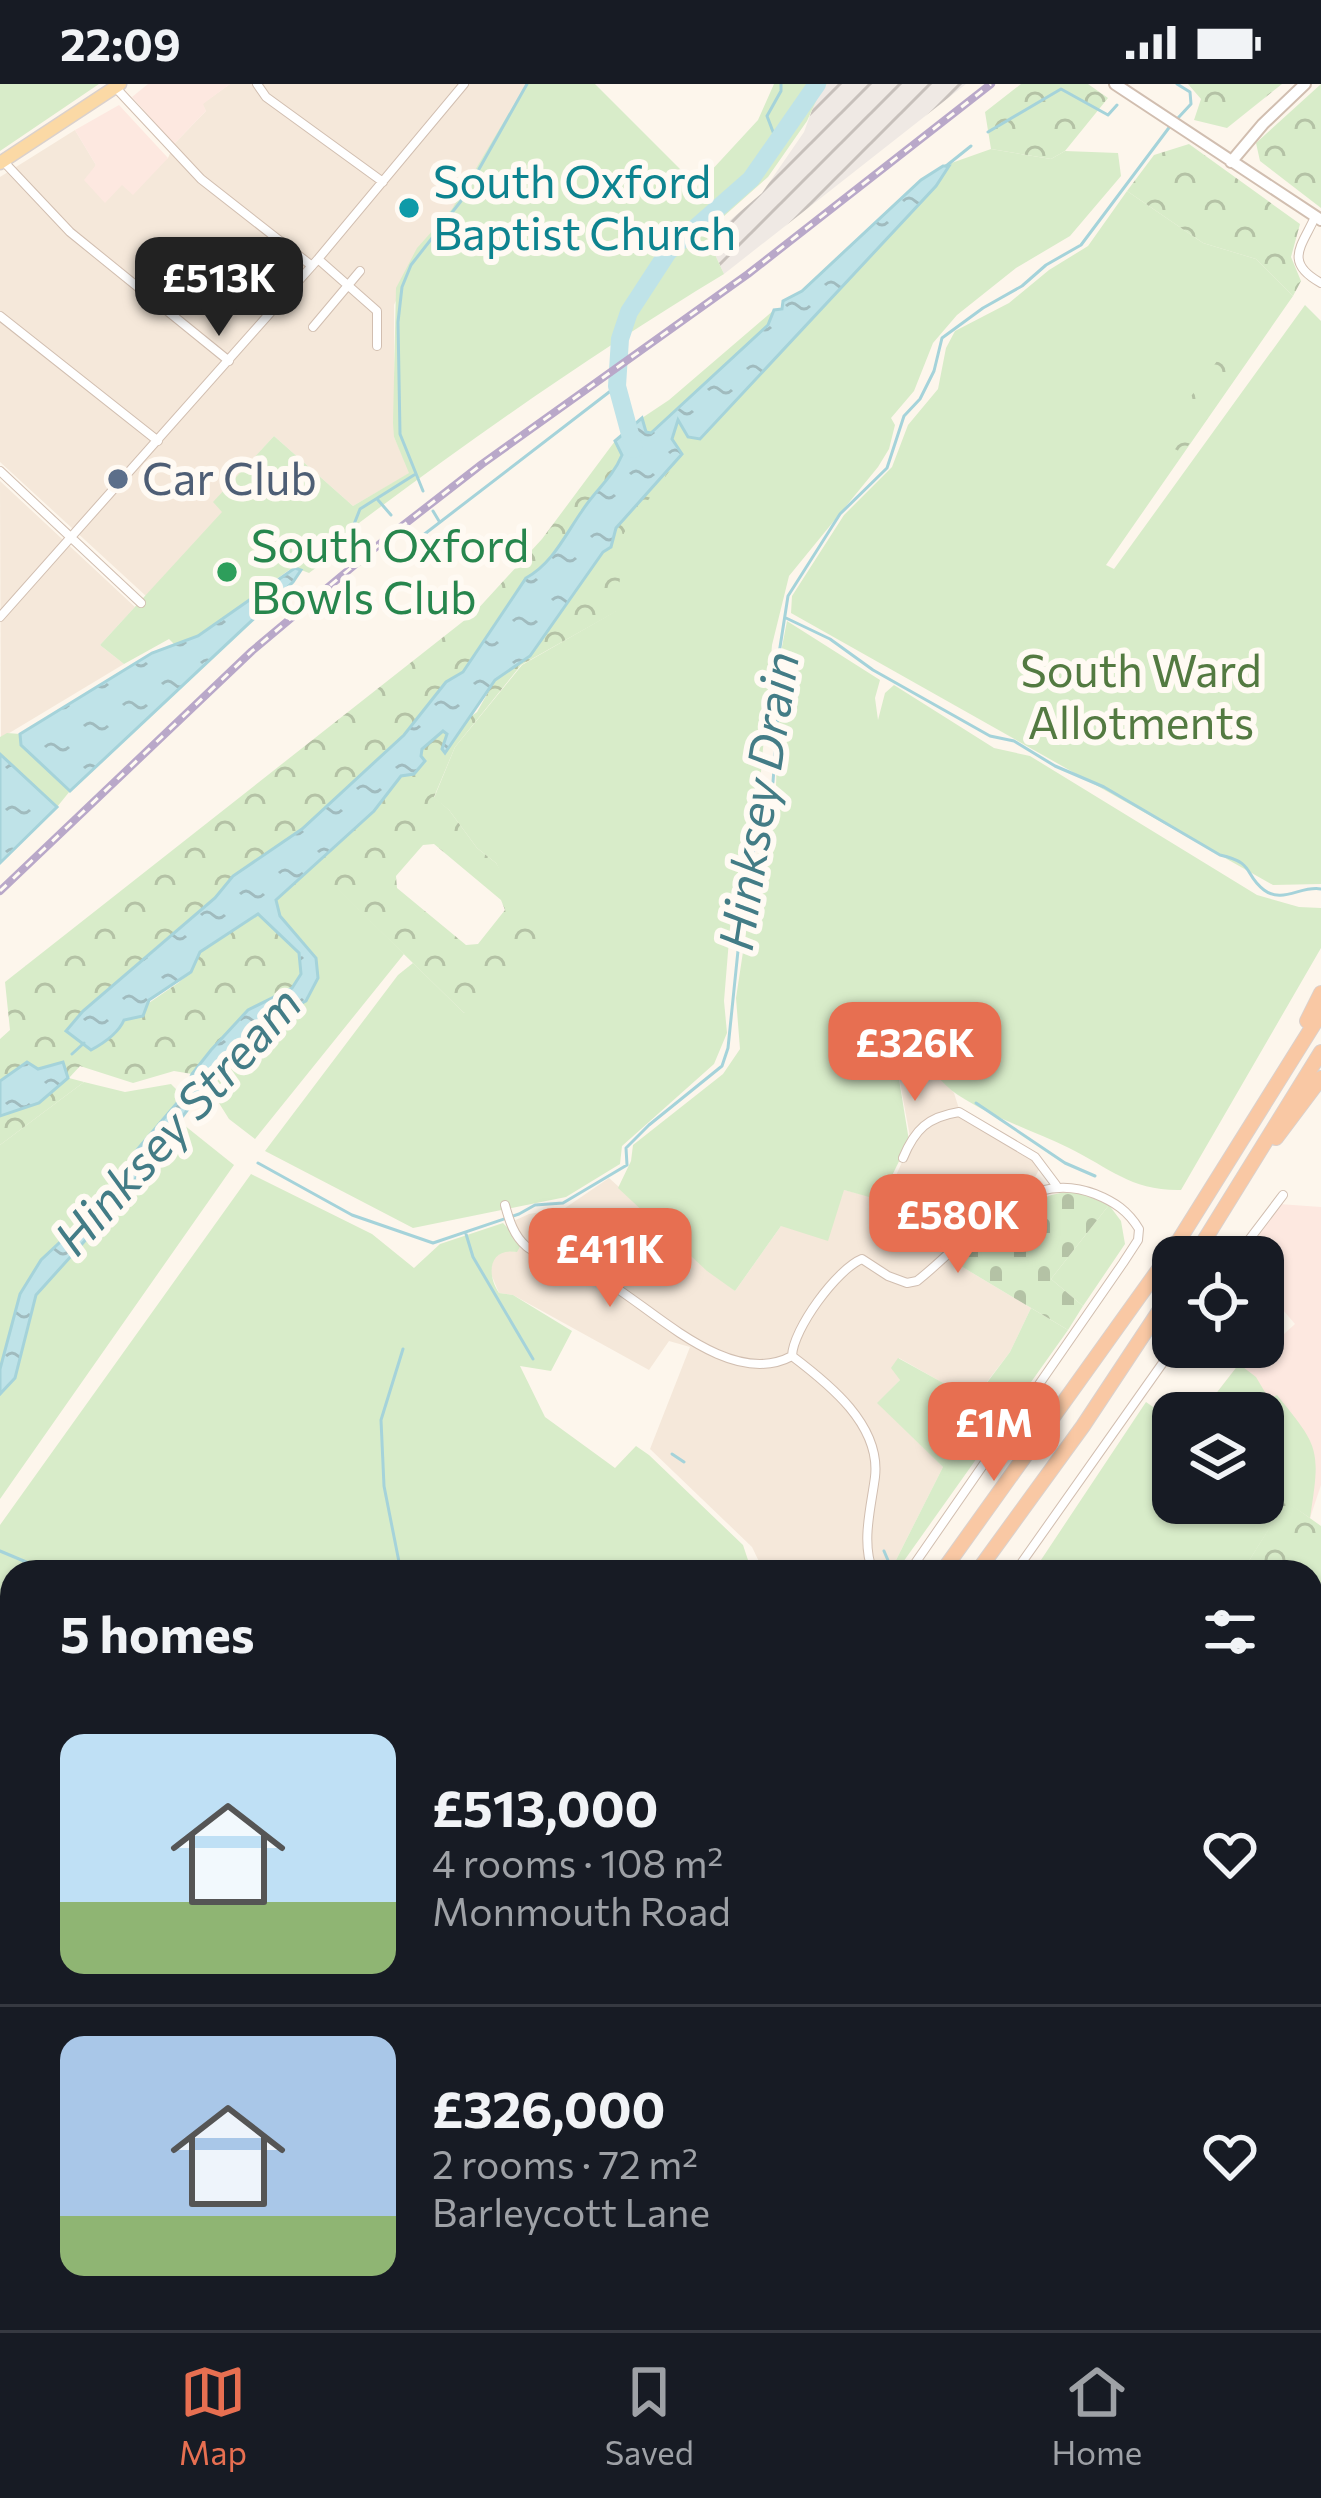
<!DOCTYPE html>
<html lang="en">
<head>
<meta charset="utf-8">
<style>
  :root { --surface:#171b24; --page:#20242c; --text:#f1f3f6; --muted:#9ea1a6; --line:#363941; --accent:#e76f51 }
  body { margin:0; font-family:Commissioner,sans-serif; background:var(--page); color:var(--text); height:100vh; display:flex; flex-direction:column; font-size:45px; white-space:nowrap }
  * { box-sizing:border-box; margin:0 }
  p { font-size:39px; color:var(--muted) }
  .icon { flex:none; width:66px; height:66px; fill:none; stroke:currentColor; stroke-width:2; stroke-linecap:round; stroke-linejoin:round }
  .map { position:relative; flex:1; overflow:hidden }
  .panel { position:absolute; left:0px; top:1476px; width:1323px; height:771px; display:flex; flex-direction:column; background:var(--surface); border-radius:36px 36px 0 0; box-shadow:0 3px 9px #0004 }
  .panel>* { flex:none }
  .controls { position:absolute; left:1152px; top:1152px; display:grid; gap:24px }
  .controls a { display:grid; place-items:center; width:132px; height:132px; border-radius:24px; background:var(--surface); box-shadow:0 3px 9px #0004; font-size:60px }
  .price { position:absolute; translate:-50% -102px; padding:0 27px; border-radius:24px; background:var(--accent); color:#fff; font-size:39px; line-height:78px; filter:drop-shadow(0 3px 6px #0008) }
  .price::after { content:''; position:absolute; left:50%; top:72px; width:36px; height:27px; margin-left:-18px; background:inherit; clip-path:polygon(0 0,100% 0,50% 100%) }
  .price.selected { background:#222; color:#fff }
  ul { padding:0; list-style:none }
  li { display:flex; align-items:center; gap:36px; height:300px; padding:0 60px }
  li+li { border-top:3px solid var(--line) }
  li span { display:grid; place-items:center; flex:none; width:336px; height:240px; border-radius:24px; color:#555 }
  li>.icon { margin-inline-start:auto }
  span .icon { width:144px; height:144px; fill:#fffc; stroke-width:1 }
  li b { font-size:51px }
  h2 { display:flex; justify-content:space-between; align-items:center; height:144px; padding:0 60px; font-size:51px }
  .status { display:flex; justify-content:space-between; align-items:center; height:84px; padding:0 60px; background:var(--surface); direction:ltr }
  .status svg { height:33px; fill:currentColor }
  .menu { display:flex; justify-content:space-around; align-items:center; height:168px; border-top:3px solid var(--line); background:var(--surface); font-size:33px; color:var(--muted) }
  .menu a { display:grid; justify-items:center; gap:6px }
  .menu .selected { color:var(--accent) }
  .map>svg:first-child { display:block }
</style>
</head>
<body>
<div class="status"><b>22:09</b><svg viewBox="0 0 49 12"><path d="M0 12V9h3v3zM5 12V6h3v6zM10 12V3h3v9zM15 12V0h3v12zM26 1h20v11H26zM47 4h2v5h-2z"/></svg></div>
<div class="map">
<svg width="1321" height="2246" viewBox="0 0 1321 2246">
  <defs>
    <pattern id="industrial-furrows" width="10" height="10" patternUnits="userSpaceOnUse" patternTransform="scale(3)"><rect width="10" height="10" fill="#efe9e4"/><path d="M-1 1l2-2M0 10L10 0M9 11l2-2" fill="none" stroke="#c7c0bb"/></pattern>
    <pattern id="forest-crowns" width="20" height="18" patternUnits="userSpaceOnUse" patternTransform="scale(3)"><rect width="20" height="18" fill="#d8ecc9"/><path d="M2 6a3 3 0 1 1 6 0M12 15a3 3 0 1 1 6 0" fill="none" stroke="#b4c2a5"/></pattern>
    <pattern id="cemetery-stones" width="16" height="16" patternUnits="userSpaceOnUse" patternTransform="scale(3)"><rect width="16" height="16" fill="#d8ecc9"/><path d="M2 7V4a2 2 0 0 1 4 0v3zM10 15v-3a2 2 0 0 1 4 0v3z" fill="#b4c2a5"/></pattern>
    <pattern id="water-ripples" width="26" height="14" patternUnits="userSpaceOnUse" patternTransform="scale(3)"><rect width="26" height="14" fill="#bfe3e8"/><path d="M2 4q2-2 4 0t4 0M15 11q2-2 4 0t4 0" fill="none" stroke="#a0bbbe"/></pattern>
  </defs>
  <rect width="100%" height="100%" fill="#fdf6ec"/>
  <path fill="#f5e8da" d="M230,0H526L453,125L421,162L394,221V353L410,389L353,422L274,352L214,418L223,428L146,512L0,378V93L75,46L96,81L90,91L122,101L168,74L174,60L206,27L202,20Z
    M0,397L135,523L100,561L124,580L1,654Z
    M913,963L954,1009L961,1031L1041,1082L1034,1095L975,1142L949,1168L954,1178L1031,1224L1010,1268L973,1316L899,1274L900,1296L878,1319L943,1383L890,1488H764L752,1463L650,1365L690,1263L669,1257L649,1286L513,1211L499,1209L489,1185L494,1173L507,1166L516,1168L509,1139L529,1130L565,1124L609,1094L735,1207L781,1142L844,1106L885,1116L911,1058L898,988Z"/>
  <path fill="#fde8e0" d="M148,0H230L203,20L206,27L174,60L132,13Z
    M119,21L168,74L133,111L122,101L105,119L84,96L96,81L75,46Z
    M1279,1120L1321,1123V1401L1310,1434L1263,1401V1329H1201L1252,1263L1261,1271L1295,1240L1263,1203V1173H1245Z"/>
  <path fill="url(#industrial-furrows)" d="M827,0H966L724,190L708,155L762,109L804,48L819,7Z"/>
  <path fill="#d8ecc9" d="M0,0H99L0,67Z
    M526,0H595L697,102L758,36L774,0H827L821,6L807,37L768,93L705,149L724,190C592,270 466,358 343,451L348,460L309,489L296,484L289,486L198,552L174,560L169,555L124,580L100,561L222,428L213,418L274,352L353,422L409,389L394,353L393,339L396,204L417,164L452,125Z
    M991,65L1051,75L1065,67L1118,69L1121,92L1070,152L1016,184L957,231L933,259L914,307L891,334L895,341L889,365L878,383L789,492L772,561L759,711L733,807L724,917L727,949L714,980L622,1062L620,1080L566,1113L413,1144L265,1067L398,891L413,879L464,929L517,820L496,779L477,764L449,726L434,714L455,663L522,581L616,527L623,449L662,395L603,468L289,806L323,790L404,870L255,1055L229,1035L207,1000L271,935L306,917L315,874L280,832L215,814L622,371L615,357L642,334L646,348L768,241L774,226L782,225L783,217L802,207L921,96L943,82Z
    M1127,107L1203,159L1256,175L1293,212L1106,481L1114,485L1305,221L1321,237V800L1273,801L791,529L792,512L844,431L892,383L908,341L938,305L946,264L955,247L1009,219L1049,186L1088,162Z
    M787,537L880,596L875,614L878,636L885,609L894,601L994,664L1030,672L1257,811L1299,823L1321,824V864L1181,1106C1131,1107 1110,1084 1069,1064C1032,1046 993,1034 958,1011C941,1000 927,979 913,963L898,989L909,1057L880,1116L844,1106L828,1157L781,1142L735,1207L707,1187L618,1104L631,1077L633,1061L723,990L740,965L736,914L761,749L776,702L780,573Z
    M7,649L20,650L21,661L70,707L57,723L0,670V653Z
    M84,998L125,1008L171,1000L183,1012L136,1067L90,1130L41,1176L0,1285V1061Z
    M179,1037L234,1081L0,1415V1310L15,1293L36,1211L109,1130Z
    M251,1090L372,1150L414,1184L440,1160L503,1139L522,1159L517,1168C489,1163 486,1190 499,1209L513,1211L572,1247L551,1287L520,1282L545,1333L615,1384L636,1362L649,1371L743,1461L752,1488H12V2235H433L427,2246H0V1441Z
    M1109,1121L1121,1137L1125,1160L1083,1222L1051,1195Z
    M1031,1224L1068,1246L896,1488H890L943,1383L877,1319L900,1296L891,1284L898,1274L974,1316L1010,1268Z
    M1239,1280L1256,1293L1269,1315L1277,1311C1319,1363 1321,1364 1310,1434L1286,1418L1242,1488H1033L1146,1318L1173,1337V1419H1263V1329H1201Z
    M1311,1551L1321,1559V1703L1311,1710Z
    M1311,2123L1321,2129V2246H1091L1098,2235H1311Z
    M513,2235H965L954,2246H507Z"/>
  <path fill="url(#forest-crowns)" fill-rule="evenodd" d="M1021,0H1088L1108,14L1065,67L1051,75L991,65L985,28Z
    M1188,0H1282L1227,44L1194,36L1201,15Z
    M1321,0V124L1260,77L1256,59Z
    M1189,60L1300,140L1291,173L1301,197L1293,212L1256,175L1203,159L1127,107L1154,71Z
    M774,226L768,241L650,349H646L642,334L669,316Z
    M1223,269L1245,280L1183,369L1158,357Z
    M615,357L622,371C612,394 595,406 582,427C565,451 553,479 526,494L463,588L446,598L404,651L302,745L233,792L215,814L155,864L67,947L90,966C104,959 118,950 124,936L178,899L191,888L200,868L258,830L299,869L301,890L292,904L248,926L192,990L174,987L133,999L80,982L69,994L84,998L0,1061V1032L53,980L38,985L27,978L0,997V955L10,946L5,898L475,528L542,455Z
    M682,370L624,449L617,527L521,581L455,663L434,713L449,726L477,764L496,779L521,819L549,844L464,929L323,791L284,809L374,727L422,665L443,647L447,650L477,628L495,596L530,572L603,468L611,463L616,444ZM434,760L501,816L505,826L478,860L466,861L397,804L396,792L423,761Z
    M1286,1417L1321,1442V1559L1311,1551V1488H1242Z"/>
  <path fill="url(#cemetery-stones)" d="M1076,1107L1109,1121L1051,1195L1083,1222L1068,1246L954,1178C990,1143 1023,1111 1076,1107Z"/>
  <path fill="url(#water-ripples)" stroke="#a5d3da" stroke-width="3" d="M943,82H949L936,102L700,355L688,353L678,336L672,355L682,370L616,444L611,463L603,468L530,572L495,596L445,669L442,665L447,650L443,647L422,665L421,672L425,677L414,690L401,692L374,727L276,816L280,832L316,874L318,894L306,917L271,935L207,1000L109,1130L36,1211L15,1294L0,1310V1285L20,1210L41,1176L90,1130L136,1067L183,1012L192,990L211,966L248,926L292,904L301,890L299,869L258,830L200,868L191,888L149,916L143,932L124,936C118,950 104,959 91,966L66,947L83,927L215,814L233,792L302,745L404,651L446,598L463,588L526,494C553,479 565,451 582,427C595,406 612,395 622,371L615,357L642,334L646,348L651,349L768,241L774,226L782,225L783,217L802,207L921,96Z
    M295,484L301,486L293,498L70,707L21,661L20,650L152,569L198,552Z
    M0,670L57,723L0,779Z
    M27,978L38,985L63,978L68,994L39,1019L0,1032V997Z"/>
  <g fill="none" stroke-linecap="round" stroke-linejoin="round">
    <path stroke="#a5d3da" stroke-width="3" d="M1177,0L1190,8L1191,20L1178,34
      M988,48L1061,5L1108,31L1117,21
      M778,61L767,32L781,7V0
      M946,82L971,62
      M423,407L400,350L398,238L402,203L411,181L461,117L527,0
      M378,416L391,431
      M433,427L439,437
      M404,446L409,452H422L617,302
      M349,453L360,425L414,391
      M786,534L830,555L873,586L990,652L1014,657L1055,682L1104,703L1220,771C1256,779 1243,790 1264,806C1282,820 1302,801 1321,805
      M72,970L84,959
      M976,1019L1065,1079L1095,1092
      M258,1079L352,1131L433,1159L519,1130L535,1121L563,1119L627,1081L626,1064L649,1041L722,982L728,964L743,818L760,736L773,698L779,616L778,576L788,512L840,430L887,384L904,332L920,315L934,287L942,254L983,224L1022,202L1046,181L1081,161L1171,41
      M466,1150L473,1173L533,1275
      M672,1370L684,1378
      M0,1467L50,1488
      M884,1467L893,1488
      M401,1488L384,1402L381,1336L403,1265
      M1311,1810L1321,1811
      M0,2011L12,2016
      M517,2235C540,2246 553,2233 575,2246"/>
    <path stroke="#bfe3e8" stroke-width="18" d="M634,365L617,302L620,255L629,228L668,168L751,95L817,0"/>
    <g stroke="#d1beb0" stroke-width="10">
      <path id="minor" d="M257,0L266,13L383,98
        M115,3L201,95L312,182
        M3,77L70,148L229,277
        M1315,133C1302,162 1283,178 1321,199
        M318,175L377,227V262
        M0,232L158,357
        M313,243L360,187
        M0,387L141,519
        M0,533L318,175L464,0
        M903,1074C915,1045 928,1033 959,1028L1035,1073L1056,1101
        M505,1121C509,1136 514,1152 526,1162C538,1173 583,1185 602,1195C652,1223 729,1306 792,1272
        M1236,1173L1283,1111
        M792,1272C793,1245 837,1185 862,1175L888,1192L907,1199L917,1197C968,1157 1023,1081 1095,1110C1115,1118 1128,1127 1139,1145L1138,1156L1123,1179L909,1488
        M792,1272C829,1300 881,1341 875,1393C871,1424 861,1458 873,1488
        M1015,1488L1174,1263
        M1088,2246L1095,2235"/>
    </g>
    <g stroke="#d1beb0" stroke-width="14">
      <path id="tertiary" d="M1115,0L1321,136
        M1231,78L1263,40L1305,0"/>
    </g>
    <g stroke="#dad1cd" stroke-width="15">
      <path id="primary" d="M0,79L120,0"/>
    </g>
    <g stroke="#dad1cd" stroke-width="16">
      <path id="trunk" d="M1307,937L1321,909
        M1276,1054L1321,994
        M1194,1173L1321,968
        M942,1488L1174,1164L1321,929
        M977,1488L1083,1342L1173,1206
        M449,2246L456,2235
        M489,2246L495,2235"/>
    </g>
    <use href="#minor" stroke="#fff" stroke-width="8"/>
    <use href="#tertiary" stroke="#fff" stroke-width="10"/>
    <use href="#primary" stroke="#fbd9a5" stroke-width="12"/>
    <use href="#trunk" stroke="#f9c8a4" stroke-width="14"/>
    <g stroke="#b9a8c9" stroke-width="8">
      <path id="rail" d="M0,807L252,567L388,453L482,380L748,190L991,0"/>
    </g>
    <use href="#rail" stroke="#fffaf3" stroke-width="3" stroke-dasharray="9" stroke-linecap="butt"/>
  </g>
  <circle fill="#0f9aa8" stroke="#fffaf3" stroke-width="4.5" cx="409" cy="124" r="12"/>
  <circle fill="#5c6f8a" stroke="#fffaf3" stroke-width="4.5" cx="118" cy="395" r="12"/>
  <circle fill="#2e9e5b" stroke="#fffaf3" stroke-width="4.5" cx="227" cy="488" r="12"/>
  <g text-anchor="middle" stroke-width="12" stroke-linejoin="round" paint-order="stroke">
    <g font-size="45" fill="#0d838f" stroke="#fffaf3" text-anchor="start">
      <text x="433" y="114">South Oxford<tspan x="433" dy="52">Baptist Church</tspan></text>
    </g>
    <g font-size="45" fill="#4e5e75" stroke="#fffaf3" text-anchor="start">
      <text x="142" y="411">Car Club</text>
    </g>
    <g font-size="45" fill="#27864d" stroke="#fffaf3" text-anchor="start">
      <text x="251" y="478">South Oxford<tspan x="251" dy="52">Bowls Club</tspan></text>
    </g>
    <g font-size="45" fill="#537a41" stroke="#fffaf3">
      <text x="1141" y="603">South Ward<tspan x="1141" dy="52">Allotments</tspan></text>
    </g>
    <g font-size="48" font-style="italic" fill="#437c86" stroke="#fffaf3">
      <text transform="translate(759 717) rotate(-81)" y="17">Hinksey Drain</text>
      <text transform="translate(178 1037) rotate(-48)" y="17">Hinksey Stream</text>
    </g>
  </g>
</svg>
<div class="controls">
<a><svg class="icon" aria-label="locate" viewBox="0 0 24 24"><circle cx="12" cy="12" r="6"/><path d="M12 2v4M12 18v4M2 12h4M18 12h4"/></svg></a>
<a><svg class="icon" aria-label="layers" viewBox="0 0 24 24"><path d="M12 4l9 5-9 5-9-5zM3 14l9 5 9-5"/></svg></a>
</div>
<b class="price selected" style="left:219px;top:255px">£513K</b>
<b class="price" style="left:915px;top:1020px">£326K</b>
<b class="price" style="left:958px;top:1192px">£580K</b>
<b class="price" style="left:610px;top:1226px">£411K</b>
<b class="price" style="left:994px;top:1400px">£1M</b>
<section class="panel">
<h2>5 homes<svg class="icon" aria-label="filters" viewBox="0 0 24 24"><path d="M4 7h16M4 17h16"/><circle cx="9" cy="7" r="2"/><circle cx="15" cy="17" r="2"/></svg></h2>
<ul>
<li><span style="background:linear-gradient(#bfe0f5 70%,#8fb573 0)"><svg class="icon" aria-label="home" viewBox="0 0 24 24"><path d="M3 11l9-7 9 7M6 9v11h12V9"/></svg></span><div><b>£513,000</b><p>4 rooms · 108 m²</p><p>Monmouth Road</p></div><svg class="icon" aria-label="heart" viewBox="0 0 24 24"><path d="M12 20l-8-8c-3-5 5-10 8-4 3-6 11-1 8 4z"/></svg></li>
<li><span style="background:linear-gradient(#a9c7e8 75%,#8fb573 0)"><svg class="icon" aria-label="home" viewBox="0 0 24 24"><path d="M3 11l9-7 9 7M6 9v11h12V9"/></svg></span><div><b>£326,000</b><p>2 rooms · 72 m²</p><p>Barleycott Lane</p></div><svg class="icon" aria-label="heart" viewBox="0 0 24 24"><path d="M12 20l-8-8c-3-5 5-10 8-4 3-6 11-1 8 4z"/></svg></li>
</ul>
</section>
</div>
<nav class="menu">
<a class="selected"><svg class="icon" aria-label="map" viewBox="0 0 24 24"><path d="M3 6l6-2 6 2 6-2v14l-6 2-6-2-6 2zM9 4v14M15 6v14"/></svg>Map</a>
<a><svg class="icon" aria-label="saved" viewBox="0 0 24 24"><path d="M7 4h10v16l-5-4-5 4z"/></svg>Saved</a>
<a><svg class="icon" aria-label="home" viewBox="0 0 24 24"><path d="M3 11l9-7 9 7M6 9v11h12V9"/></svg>Home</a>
</nav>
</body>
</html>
